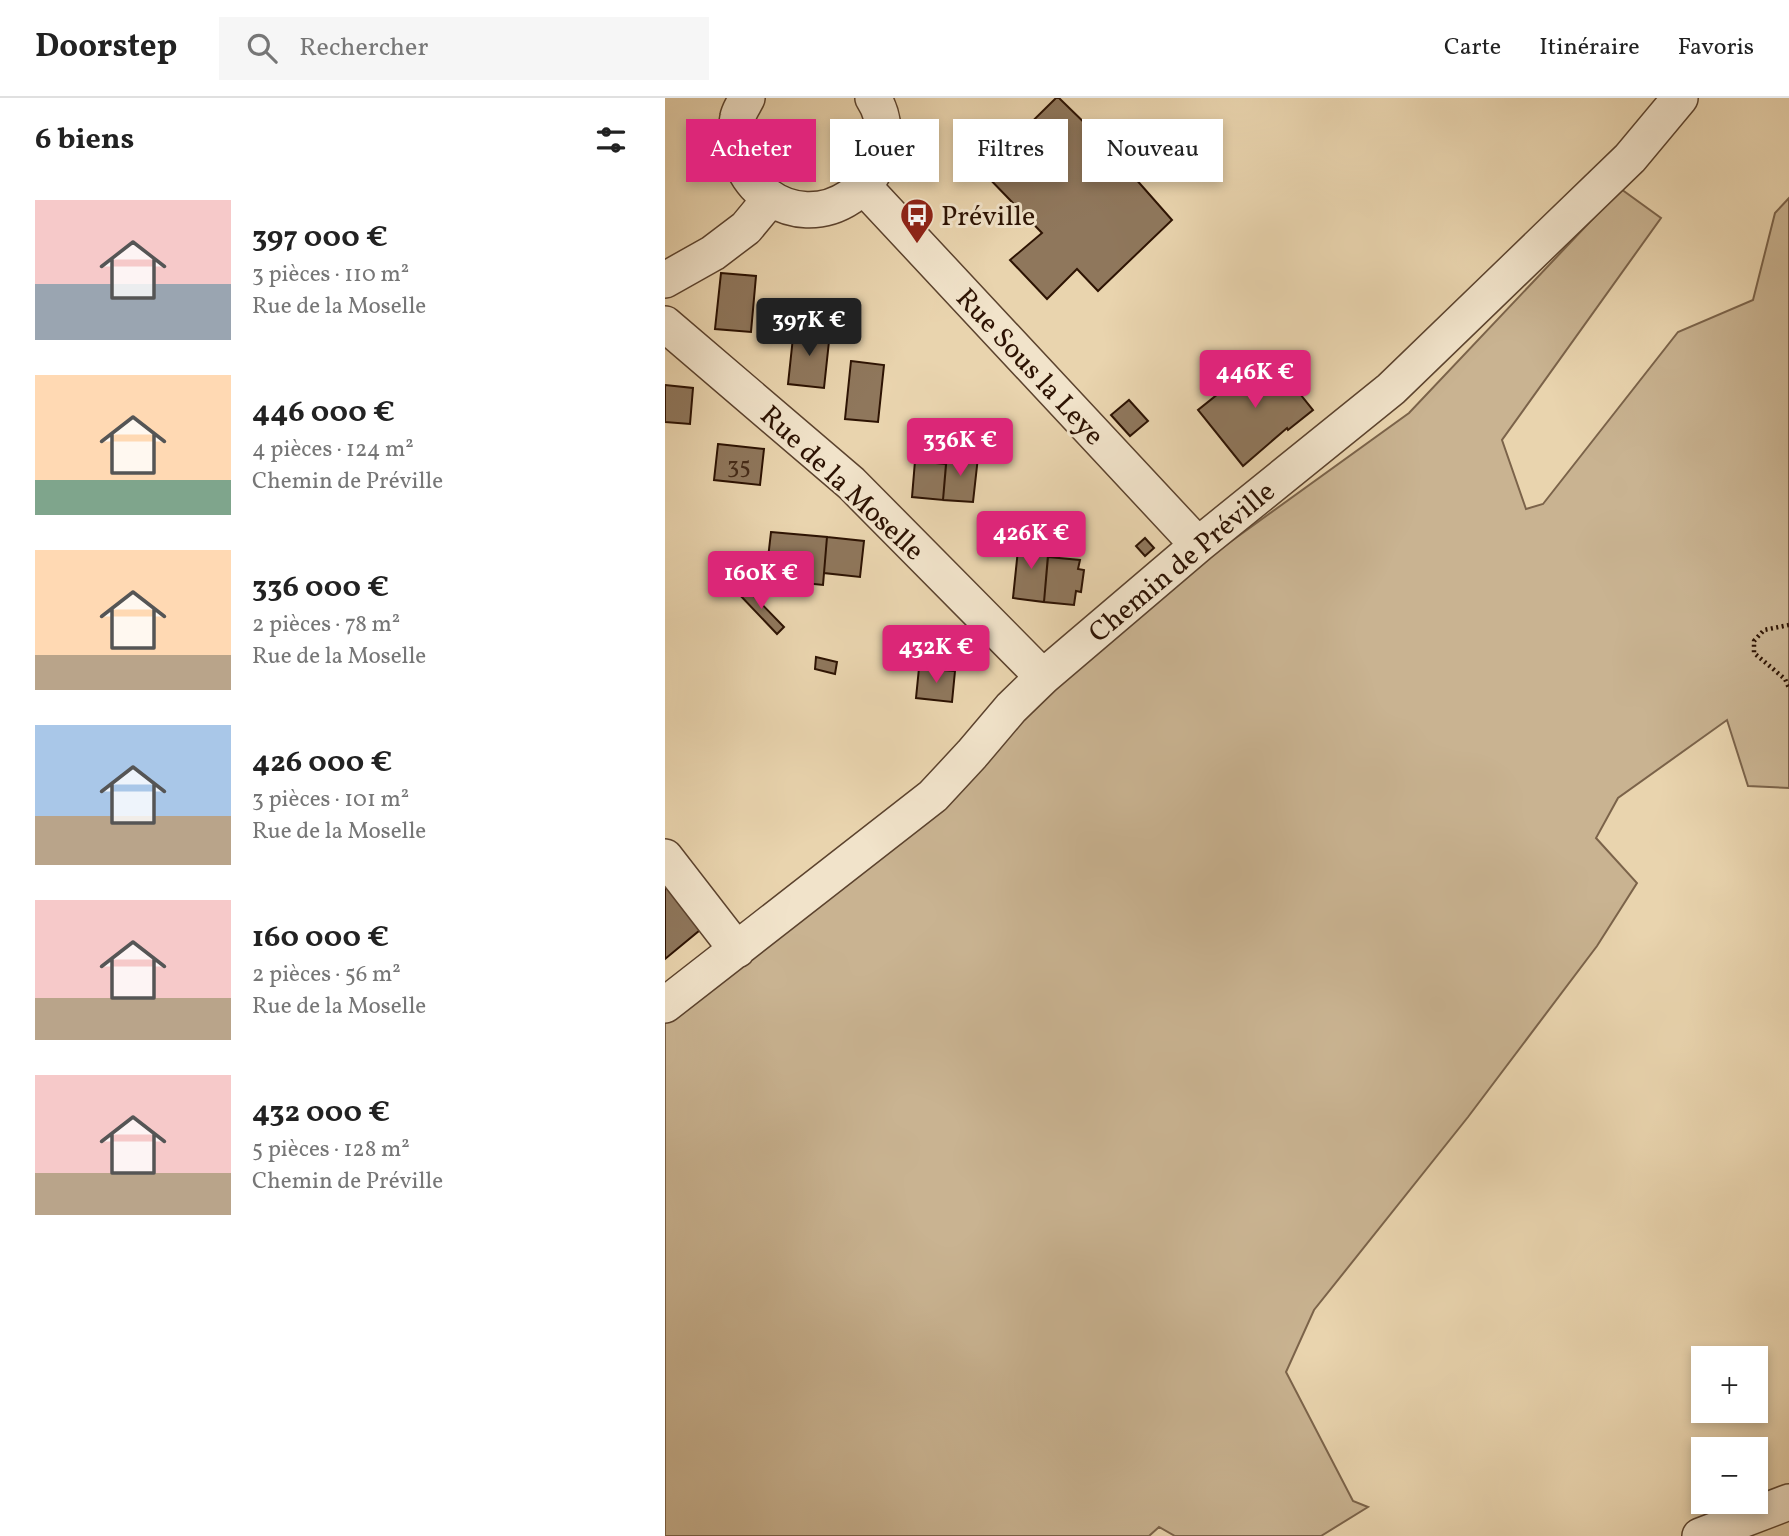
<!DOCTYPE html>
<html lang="fr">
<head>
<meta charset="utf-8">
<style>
  :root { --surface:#fff; --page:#f6f6f6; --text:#222; --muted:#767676; --line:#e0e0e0; --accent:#db2777 }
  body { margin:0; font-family:Vollkorn,serif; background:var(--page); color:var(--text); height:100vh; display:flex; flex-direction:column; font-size:26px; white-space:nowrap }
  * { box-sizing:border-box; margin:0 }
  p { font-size:23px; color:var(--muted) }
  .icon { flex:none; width:38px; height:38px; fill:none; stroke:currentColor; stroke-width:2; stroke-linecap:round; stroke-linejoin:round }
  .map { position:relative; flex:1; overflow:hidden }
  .drawer { display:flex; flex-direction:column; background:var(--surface); width:665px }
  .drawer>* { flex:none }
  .top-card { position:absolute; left:21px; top:21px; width:665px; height:63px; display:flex; gap:14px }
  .controls { position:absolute; left:1026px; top:1248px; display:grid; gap:14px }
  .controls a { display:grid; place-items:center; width:77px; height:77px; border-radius:0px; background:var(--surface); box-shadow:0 4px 10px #0003; font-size:35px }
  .price { position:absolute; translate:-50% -60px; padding:0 16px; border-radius:7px; background:var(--accent); color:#fff; font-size:23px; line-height:46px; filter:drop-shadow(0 2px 4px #0008) }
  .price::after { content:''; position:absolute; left:50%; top:42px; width:21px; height:16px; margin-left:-10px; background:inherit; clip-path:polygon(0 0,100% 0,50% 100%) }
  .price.selected { background:#222; color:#fff }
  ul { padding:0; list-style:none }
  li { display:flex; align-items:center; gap:21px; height:175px; padding:0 35px }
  li span { display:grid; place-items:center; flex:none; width:196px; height:140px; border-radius:0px; color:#555 }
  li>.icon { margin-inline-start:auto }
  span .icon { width:84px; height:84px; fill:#fffc; stroke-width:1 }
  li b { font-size:30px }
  h2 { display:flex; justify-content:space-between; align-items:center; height:84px; padding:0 35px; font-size:30px }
  .tag { padding:0 24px; border-radius:0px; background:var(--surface); box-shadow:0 4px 10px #0003; font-size:24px; line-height:63px }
  .tag.selected { background:var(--accent); color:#fff }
  header { display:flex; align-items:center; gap:42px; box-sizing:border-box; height:98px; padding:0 35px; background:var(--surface); border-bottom:2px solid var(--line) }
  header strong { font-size:33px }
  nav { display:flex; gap:38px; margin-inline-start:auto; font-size:24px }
  .search { width:490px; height:63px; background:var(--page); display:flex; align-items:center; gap:18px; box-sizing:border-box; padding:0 24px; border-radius:0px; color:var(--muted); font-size:26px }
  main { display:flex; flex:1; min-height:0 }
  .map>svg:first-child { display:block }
</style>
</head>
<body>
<header>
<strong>Doorstep</strong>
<div class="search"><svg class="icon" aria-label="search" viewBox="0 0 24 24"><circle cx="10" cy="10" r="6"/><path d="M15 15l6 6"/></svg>Rechercher</div>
<nav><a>Carte</a><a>Itinéraire</a><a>Favoris</a></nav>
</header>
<main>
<section class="drawer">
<h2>6 biens<svg class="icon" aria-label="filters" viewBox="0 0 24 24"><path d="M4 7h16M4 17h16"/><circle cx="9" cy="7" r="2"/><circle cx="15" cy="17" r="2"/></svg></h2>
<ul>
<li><span style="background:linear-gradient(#f6c9c9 60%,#9aa5b1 0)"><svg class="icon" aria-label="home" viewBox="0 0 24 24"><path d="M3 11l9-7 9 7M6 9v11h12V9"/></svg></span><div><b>397 000 €</b><p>3 pièces · 110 m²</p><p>Rue de la Moselle</p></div></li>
<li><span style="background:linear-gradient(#ffd9b3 75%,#7fa58c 0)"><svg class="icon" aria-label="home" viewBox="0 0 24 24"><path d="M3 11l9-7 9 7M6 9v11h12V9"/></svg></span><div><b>446 000 €</b><p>4 pièces · 124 m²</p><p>Chemin de Préville</p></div></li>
<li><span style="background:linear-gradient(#ffd9b3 75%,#b9a48a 0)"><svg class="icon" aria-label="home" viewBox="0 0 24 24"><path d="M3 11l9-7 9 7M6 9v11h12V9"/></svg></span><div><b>336 000 €</b><p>2 pièces · 78 m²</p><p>Rue de la Moselle</p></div></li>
<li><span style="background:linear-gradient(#a9c7e8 65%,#b9a48a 0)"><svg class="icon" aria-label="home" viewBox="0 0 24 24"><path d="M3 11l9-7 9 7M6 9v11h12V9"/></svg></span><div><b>426 000 €</b><p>3 pièces · 101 m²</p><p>Rue de la Moselle</p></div></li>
<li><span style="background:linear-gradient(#f6c9c9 70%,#b9a48a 0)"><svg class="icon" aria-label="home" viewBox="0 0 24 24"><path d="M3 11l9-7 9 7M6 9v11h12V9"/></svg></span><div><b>160 000 €</b><p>2 pièces · 56 m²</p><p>Rue de la Moselle</p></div></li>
<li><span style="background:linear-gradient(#f6c9c9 70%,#b9a48a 0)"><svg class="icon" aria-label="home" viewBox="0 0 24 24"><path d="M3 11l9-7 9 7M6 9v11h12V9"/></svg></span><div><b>432 000 €</b><p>5 pièces · 128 m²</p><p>Chemin de Préville</p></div></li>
</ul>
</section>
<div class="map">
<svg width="1124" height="1438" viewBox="0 0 1124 1438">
  <rect width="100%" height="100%" fill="#e9d4ae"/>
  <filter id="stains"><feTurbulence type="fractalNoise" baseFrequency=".00286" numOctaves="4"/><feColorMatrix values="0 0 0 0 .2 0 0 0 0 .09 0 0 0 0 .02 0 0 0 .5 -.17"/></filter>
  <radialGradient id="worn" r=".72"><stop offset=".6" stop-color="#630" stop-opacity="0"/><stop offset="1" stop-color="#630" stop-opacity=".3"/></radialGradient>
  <path fill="#c9b391" stroke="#7b634a" stroke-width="2" d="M956,91L996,120L837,342L861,411L878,406L1013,234L1088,202L1110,115L1124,100V690L1083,688L1062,622L953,700L931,740L972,785L932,848L803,1019L649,1212L621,1274L688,1403L703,1409L656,1438H510L494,1429L484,1438H0V907L72,852L378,579L744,315Z"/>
  <path fill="#8f775c" stroke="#2d1303" stroke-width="2" d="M391,0H394L432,37L507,122L433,193L412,171L382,201L345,162L377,135L317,73Z
    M56,175L91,178L86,234L50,231Z
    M129,230L165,234L159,290L123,286Z
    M603,256L648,312L623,332L622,330L578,368L533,312Z
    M186,263L219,267L213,324L180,321Z
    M0,287L28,290L25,326L0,324Z
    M464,302L483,323L465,338L446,317Z
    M53,346L99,351L95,387L49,382Z
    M282,356L313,359L308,404L278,402Z
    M250,363L281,366L278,402L247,399Z
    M106,434L162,439L158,487L140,485L142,473L102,469Z
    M162,439L199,443L195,479L159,475Z
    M480,440L489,450L480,458L471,448Z
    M354,442L384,445L379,504L348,500Z
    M383,459L415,462L413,471L419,472L416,494L411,493L409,507L379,504Z
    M80,489L119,529L112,536L73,495Z
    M257,540L293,544L290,573L254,570Z
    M151,559L172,564L170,576L150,571Z
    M254,570L290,573L287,604L251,600Z
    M0,785L35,832L0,861Z"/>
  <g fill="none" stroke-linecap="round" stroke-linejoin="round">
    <g stroke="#5c432e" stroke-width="38">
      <path id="minor" d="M82,0C79,6 74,13 73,19C59,85 128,137 185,99C202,87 213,72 217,51C220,34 218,15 208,0
        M199,89L533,447
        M0,182L48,155L81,130L105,101
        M0,226L186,385L378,579
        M0,759L72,852
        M0,907L268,698L307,656L346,610L378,579L533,447L726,291L965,60L1015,0
        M1035,1438L1124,1404"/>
    </g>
    <path stroke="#2d1303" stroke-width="4.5" stroke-dasharray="2 3.5" stroke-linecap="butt" d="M1124,527L1099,532L1089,543V555L1120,581L1124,590"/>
    <use href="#minor" stroke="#f1e3ca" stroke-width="35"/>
  </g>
  <defs>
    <g id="bus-pin" transform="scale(1.75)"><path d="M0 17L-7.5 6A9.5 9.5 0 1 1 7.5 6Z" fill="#8f2418" stroke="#f1e3ca"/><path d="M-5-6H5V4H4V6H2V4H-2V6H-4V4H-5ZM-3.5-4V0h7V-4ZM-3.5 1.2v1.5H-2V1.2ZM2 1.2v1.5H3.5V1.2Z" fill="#fff"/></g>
  </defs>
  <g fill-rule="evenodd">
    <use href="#bus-pin" x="252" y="117"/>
  </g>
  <g text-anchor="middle" stroke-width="6" stroke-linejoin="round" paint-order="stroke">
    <g font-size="24" fill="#462c19">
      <text x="74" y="375">35</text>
    </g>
    <g font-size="28" fill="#2d1303" stroke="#f1e3ca" text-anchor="start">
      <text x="276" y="127">Préville</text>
    </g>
    <g font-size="28" fill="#2d1303" stroke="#f1e3ca">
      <text transform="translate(366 268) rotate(47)" y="10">Rue Sous la Leye</text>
      <text transform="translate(178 384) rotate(43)" y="10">Rue de la Moselle</text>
      <text transform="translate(516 463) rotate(-40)" y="10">Chemin de Préville</text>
    </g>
  </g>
  <rect width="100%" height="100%" filter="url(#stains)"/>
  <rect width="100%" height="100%" fill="url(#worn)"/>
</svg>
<div class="controls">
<a>+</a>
<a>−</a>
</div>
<b class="price selected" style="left:144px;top:260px">397K €</b>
<b class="price" style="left:590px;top:312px">446K €</b>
<b class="price" style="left:295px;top:380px">336K €</b>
<b class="price" style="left:366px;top:473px">426K €</b>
<b class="price" style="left:96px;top:513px">160K €</b>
<b class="price" style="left:271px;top:587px">432K €</b>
<div class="top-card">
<a class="tag selected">Acheter</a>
<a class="tag">Louer</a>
<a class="tag">Filtres</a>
<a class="tag">Nouveau</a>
</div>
</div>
</main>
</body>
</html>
